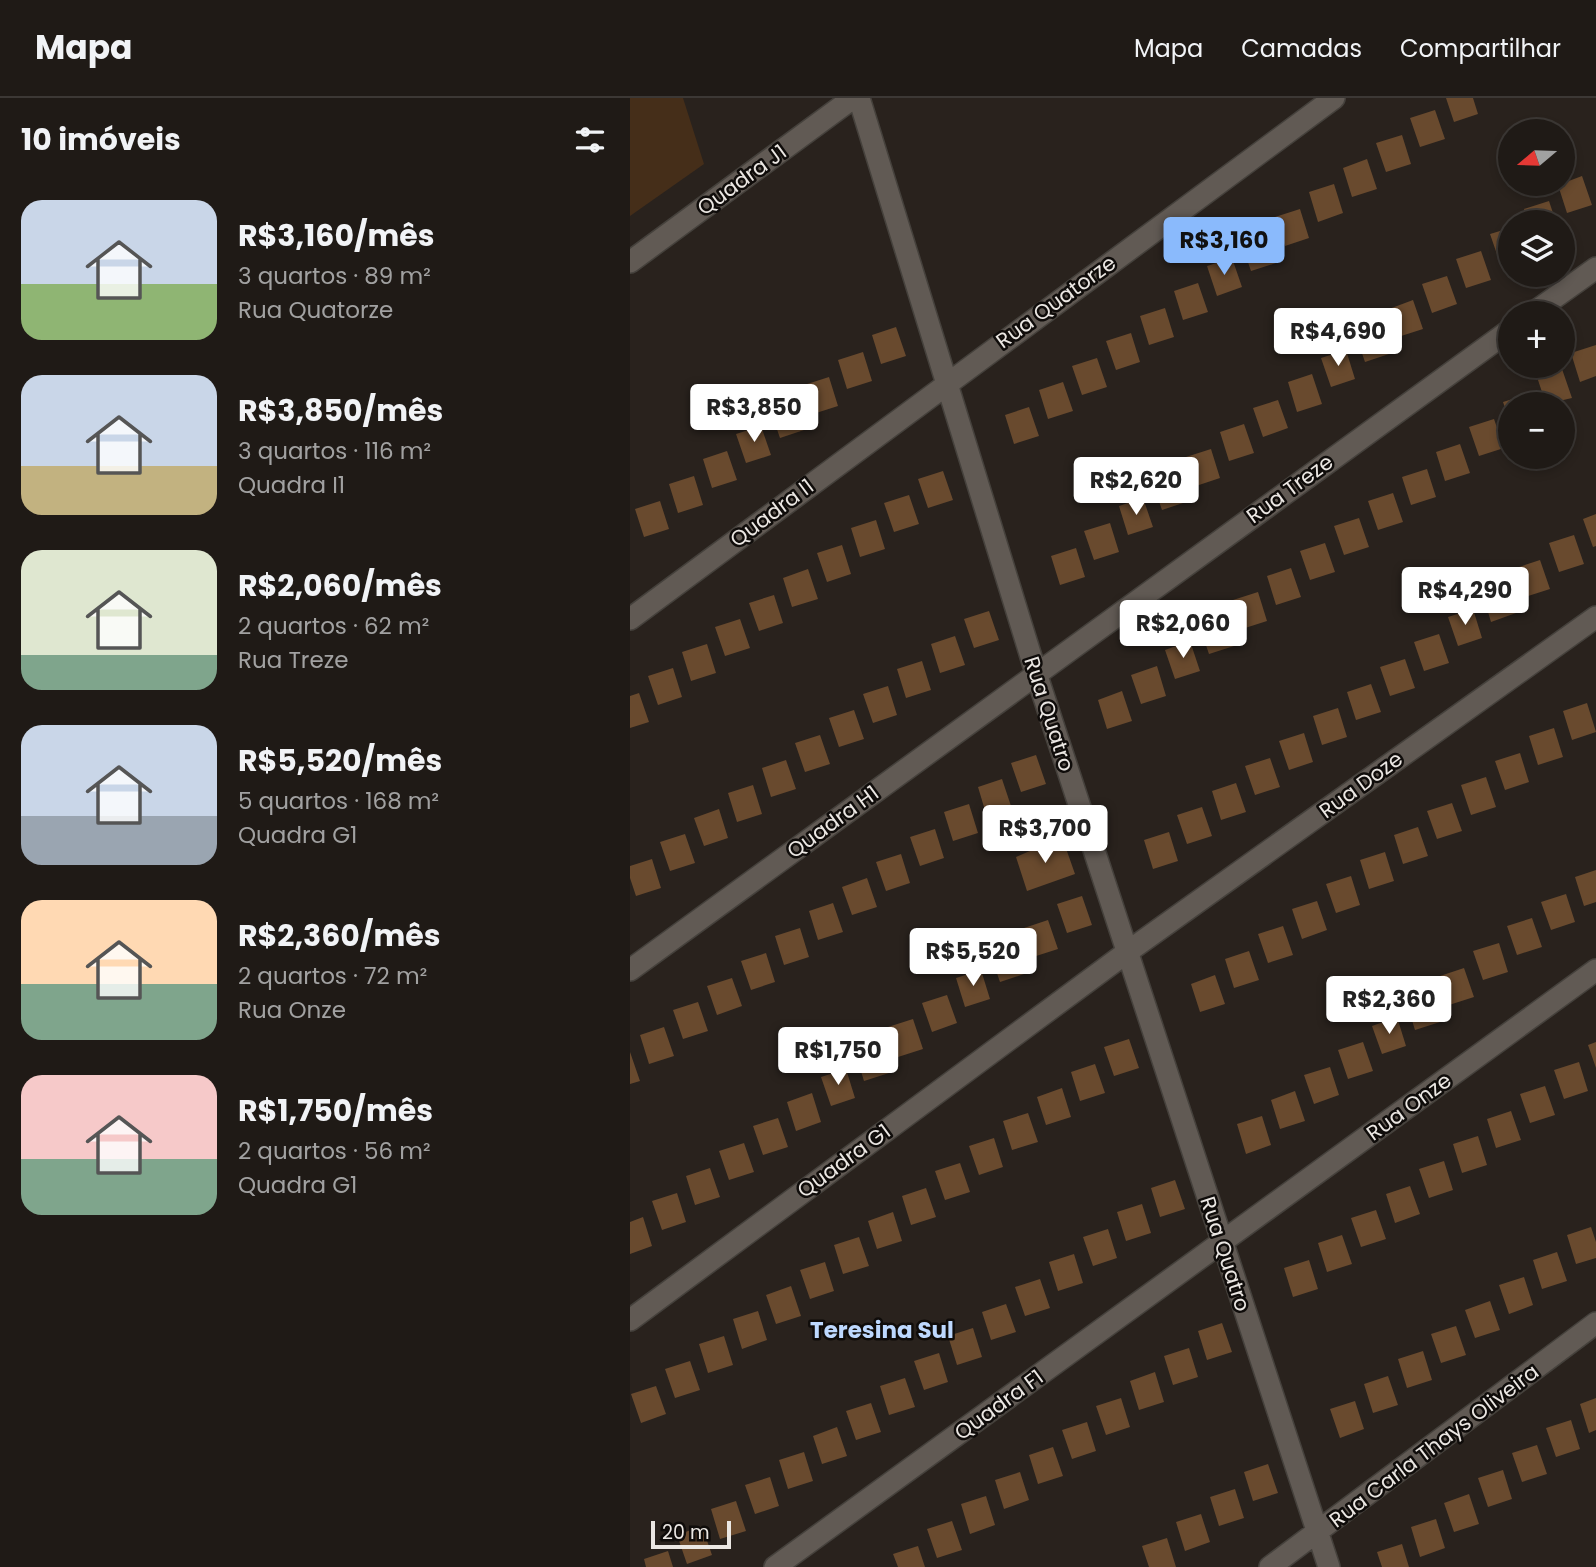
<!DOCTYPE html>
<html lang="pt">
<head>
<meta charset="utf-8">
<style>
  :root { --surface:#1f1a16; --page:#2c2723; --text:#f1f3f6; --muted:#a1a1a1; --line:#3c3835; --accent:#8abafc }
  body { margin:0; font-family:Poppins,sans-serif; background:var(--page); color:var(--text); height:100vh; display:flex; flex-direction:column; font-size:26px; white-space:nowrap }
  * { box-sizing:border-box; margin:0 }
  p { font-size:23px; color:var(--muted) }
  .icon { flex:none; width:38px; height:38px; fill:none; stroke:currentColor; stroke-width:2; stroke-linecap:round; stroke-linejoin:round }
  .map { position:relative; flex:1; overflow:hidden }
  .details { display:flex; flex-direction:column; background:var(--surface); width:630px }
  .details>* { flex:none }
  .needle { width:46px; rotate:251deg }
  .fabs { position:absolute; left:868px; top:21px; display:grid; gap:14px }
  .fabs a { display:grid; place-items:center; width:77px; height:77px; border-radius:50%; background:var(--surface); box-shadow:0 4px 10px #0003,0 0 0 2px var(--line); font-size:35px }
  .scale { position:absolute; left:21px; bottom:18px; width:80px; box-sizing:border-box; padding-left:7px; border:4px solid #ebe7e3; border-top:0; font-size:19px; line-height:24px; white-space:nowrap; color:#ebe7e3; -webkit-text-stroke:5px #0f0c0a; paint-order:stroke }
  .price { position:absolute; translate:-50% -60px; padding:0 16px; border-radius:7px; background:#fff; color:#222; font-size:23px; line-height:46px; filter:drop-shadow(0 2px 4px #0008) }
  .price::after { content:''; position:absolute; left:50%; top:42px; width:21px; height:16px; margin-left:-10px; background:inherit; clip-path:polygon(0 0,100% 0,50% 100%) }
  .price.on { background:var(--accent); color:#111 }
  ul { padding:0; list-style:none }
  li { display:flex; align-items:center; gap:21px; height:175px; padding:0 21px }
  li span { display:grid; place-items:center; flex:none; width:196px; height:140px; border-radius:21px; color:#555 }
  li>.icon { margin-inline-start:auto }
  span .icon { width:84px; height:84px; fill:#fffc; stroke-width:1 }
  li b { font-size:30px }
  h2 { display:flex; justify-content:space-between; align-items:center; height:84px; padding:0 21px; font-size:30px }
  header { display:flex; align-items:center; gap:42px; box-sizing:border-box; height:98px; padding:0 35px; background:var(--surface); border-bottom:2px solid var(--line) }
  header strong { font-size:33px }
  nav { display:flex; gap:38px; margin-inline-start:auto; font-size:24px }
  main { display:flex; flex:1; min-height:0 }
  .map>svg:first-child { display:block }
</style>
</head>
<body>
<header>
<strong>Mapa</strong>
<nav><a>Mapa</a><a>Camadas</a><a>Compartilhar</a></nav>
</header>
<main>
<section class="details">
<h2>10 imóveis<svg class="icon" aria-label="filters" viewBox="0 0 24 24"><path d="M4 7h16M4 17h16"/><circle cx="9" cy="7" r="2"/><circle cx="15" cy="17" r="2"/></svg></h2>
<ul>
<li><span style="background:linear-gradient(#c9d6e8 60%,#8fb573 0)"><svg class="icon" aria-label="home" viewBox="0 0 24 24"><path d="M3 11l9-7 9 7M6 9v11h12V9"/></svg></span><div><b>R$3,160/mês</b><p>3 quartos · 89 m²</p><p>Rua Quatorze</p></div></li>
<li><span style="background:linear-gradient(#c9d6e8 65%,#c2b280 0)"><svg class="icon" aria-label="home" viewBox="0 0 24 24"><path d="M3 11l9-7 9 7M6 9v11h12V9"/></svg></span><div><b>R$3,850/mês</b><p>3 quartos · 116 m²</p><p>Quadra I1</p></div></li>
<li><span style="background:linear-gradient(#dfe7d0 75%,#7fa58c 0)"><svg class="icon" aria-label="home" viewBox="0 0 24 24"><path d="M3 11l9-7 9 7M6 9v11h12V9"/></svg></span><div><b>R$2,060/mês</b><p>2 quartos · 62 m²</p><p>Rua Treze</p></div></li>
<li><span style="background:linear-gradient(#c9d6e8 65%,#9aa5b1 0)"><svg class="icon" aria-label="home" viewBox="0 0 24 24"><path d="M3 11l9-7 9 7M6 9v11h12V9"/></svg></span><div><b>R$5,520/mês</b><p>5 quartos · 168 m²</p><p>Quadra G1</p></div></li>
<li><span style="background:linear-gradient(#ffd9b3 60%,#7fa58c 0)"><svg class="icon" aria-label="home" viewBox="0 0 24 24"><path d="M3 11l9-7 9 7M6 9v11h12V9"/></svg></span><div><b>R$2,360/mês</b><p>2 quartos · 72 m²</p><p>Rua Onze</p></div></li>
<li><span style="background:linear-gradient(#f6c9c9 60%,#7fa58c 0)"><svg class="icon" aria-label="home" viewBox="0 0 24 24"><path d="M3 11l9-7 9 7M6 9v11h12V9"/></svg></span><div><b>R$1,750/mês</b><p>2 quartos · 56 m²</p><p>Quadra G1</p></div></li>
</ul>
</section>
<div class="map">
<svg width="966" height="1469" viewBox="0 0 966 1469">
  <rect width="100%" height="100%" fill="#29221d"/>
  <path fill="#452e19" d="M0,0H53L74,66L0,118Z"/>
  <path fill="#694a2e" d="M816,0H843L848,16L824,24Z
    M805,12L815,41L790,49L780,20Z
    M772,37L781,66L756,74L746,45Z
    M737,61L747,91L722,99L713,70Z
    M952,78L962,107L937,115L928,87Z
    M704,86L713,115L688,124L679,94Z
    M919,103L926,124H898L894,111Z
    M670,111L679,140L655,148L645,119Z
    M880,130V161L870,165L860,136Z
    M636,136L646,165L621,173L611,144Z
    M851,153L861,182L836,190L826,161Z
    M602,160L612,189L587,198L577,168Z
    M817,178L827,206L802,215L792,186Z
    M568,185L578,214L553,222L544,193Z
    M783,202L793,231L768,239L759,211Z
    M535,210L544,239L519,247L510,218Z
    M750,227L759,256L735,264L725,235Z
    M266,229L276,258L251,266L242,237Z
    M501,235L510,264L486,272L476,243Z
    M966,247V278L950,284L941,255Z
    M716,252L725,281L701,289L691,260Z
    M233,254L242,283L217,291L208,262Z
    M467,260L477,289L452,297L442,268Z
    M932,271L942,300L916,306L907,279Z
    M682,276L692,306L667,314L658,284Z
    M199,279L208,308L183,316L174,287Z
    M433,284L443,313L418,321L409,292Z
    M898,296L901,306H880V324L873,304Z
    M648,302L658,330L633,339L623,310Z
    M165,303L174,332L150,340L140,311Z
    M399,309L409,338L384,346L375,317Z
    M864,321L874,350L849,358L839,329Z
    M614,326L624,355L599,363L590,334Z
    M131,328L141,357L116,365L106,336Z
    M830,346L840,375L815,383L806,354Z
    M581,351L590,380L566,388L556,359Z
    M97,353L107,382L82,390L73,361Z
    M797,371L806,399L781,407L772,379Z
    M313,373L323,402L298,410L288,381Z
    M547,375L556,404L532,412L522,383Z
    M64,378L73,407L48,415L39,386Z
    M763,395L773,424L748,432L738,403Z
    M279,397L289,426L264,434L254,405Z
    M513,400L523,429L498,437L489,408Z
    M30,403L39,431L14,439L5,411Z
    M966,416V448L963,449L953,421Z
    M729,420L739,449L714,457L704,428Z
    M246,422L255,451L230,459L221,430Z
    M480,425L489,454L464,462L454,433Z
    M944,437L954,466L929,474L919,445Z
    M695,445L705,474L680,482L670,453Z
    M212,447L221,476L197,484L187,455Z
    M446,450L455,479L430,487L421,458Z
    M910,462L920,491L895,499L886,470Z
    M661,470L671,499L646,507L637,478Z
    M178,471L188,501L162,509L153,480Z
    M877,486L886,515L861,524L852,494Z
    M628,494L637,523L612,531L603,502Z
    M144,497L153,525L129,533L119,505Z
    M843,511L852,540L828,548L818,519Z
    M359,513L369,542L344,550L334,521Z
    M594,519L604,548L579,556L569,527Z
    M110,521L120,550L95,558L85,529Z
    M809,536L819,565L794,573L784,544Z
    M325,538L335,567L310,575L301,546Z
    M560,543L570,573L545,581L535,552Z
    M77,546L86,575L61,583L52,554Z
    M775,561L785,590L760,598L750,569Z
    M292,563L301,592L276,600L267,571Z
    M527,568L536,598L511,606L501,577Z
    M43,570L52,599L28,607L18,578Z
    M741,586L751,614L726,622L717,594Z
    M258,588L267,617L243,625L233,596Z
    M492,593L502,623L477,631L468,602Z
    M9,595L19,624L0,630V598Z
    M957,605L966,634L942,642L933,613Z
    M708,610L717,639L692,647L683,618Z
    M224,612L234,641L209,649L199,620Z
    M924,630L933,659L908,667L899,638Z
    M674,635L683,664L659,672L649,643Z
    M190,637L200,666L175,674L165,645Z
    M890,655L899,684L875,692L865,663Z
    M406,657L416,686L391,694L381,665Z
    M640,660L650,689L625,697L615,668Z
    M156,662L166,691L141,699L132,670Z
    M856,679L866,709L841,717L831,687Z
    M372,681L382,711L357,719L348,689Z
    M606,685L616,714L591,722L582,693Z
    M123,687L132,716L107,724L98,695Z
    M822,705L832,733L807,741L797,713Z
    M339,706L348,735L323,743L314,714Z
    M572,709L582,738L557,746L547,717Z
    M89,711L98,740L74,748L64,720Z
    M788,729L798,758L773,766L764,737Z
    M305,731L314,760L290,768L280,739Z
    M539,734L548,763L523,771L514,742Z
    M55,736L65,765L40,773L30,744Z
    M432,739L445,776L397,793L386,759Z
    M755,754L764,783L739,791L730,762Z
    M271,756L280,785L256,793L246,764Z
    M22,761L31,790L6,798L0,780V768Z
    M966,772V804L954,808L945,779Z
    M721,778L730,807L706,815L696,786Z
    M237,780L247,809L222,817L212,789Z
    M936,796L945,824L921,832L911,804Z
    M452,798L462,827L437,835L427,806Z
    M687,803L697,832L672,841L662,811Z
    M203,805L213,834L188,842L179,813Z
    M902,820L912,849L887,857L877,828Z
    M418,822L428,851L403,859L394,830Z
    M653,828L663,857L638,865L628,836Z
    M170,830L179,859L154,867L145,838Z
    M869,845L878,874L853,882L843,853Z
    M385,847L394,876L370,884L360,855Z
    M619,853L629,882L604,890L595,861Z
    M136,855L145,884L121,892L111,863Z
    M834,870L844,899L819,907L810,878Z
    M351,872L360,901L335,909L326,880Z
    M585,877L595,906L570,914L561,886Z
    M102,880L112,908L87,917L77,888Z
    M801,895L810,924L785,932L776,903Z
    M317,897L327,925L302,934L292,905Z
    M68,904L78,933L53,941L43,912Z
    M767,919L776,948L752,956L742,928Z
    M283,921L293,951L268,959L258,929Z
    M34,929L44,958L19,966L10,937Z
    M499,941L509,970L484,978L474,949Z
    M733,944L743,973L718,981L708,952Z
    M966,944V970L958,947Z
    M249,946L259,975L234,983L225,954Z
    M0,954L10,983L0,986Z
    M949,964L958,993L934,1001L924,972Z
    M465,966L475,995L450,1003L441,974Z
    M700,969L709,997L684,1006L674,977Z
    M216,971L225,1000L201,1008L191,979Z
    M915,988L925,1017L900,1025L890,996Z
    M432,990L441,1019L416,1027L407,999Z
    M665,993L675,1023L650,1031L641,1002Z
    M182,995L191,1024L166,1033L157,1004Z
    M881,1013L891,1042L866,1050L857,1021Z
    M398,1015L408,1044L382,1052L373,1023Z
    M632,1018L641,1047L616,1056L607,1026Z
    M148,1020L158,1049L133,1057L123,1028Z
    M848,1038L857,1067L832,1075L823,1046Z
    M364,1040L373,1069L349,1077L339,1048Z
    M114,1045L124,1074L99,1082L89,1053Z
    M814,1063L823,1092L799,1100L789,1071Z
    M330,1065L340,1094L315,1102L305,1073Z
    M80,1070L90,1099L65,1107L56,1078Z
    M545,1082L555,1111L530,1119L521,1090Z
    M780,1088L790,1116L765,1125L756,1096Z
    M296,1090L306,1119L281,1127L272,1098Z
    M47,1095L56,1124L32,1132L22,1103Z
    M512,1106L521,1135L496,1143L487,1114Z
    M746,1112L756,1141L731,1149L721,1120Z
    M263,1114L272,1143L247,1151L238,1123Z
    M13,1119L22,1148L0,1156V1124Z
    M961,1129L966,1144V1160L946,1166L937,1137Z
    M478,1131L487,1160L463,1168L453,1139Z
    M712,1137L722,1166L697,1174L688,1145Z
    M229,1139L239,1168L213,1176L204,1147Z
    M927,1154L937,1183L912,1191L903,1162Z
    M444,1156L453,1185L428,1193L419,1164Z
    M679,1162L688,1191L663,1199L654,1170Z
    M195,1164L204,1193L180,1201L170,1172Z
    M894,1179L903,1207L879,1216L869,1187Z
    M410,1181L420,1210L395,1218L385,1189Z
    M161,1188L171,1218L146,1226L136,1197Z
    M860,1203L870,1232L845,1240L835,1212Z
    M376,1206L386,1234L361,1242L352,1214Z
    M128,1213L137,1242L112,1251L103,1221Z
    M592,1225L602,1254L577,1262L568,1233Z
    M826,1228L836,1257L811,1265L801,1236Z
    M343,1230L352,1259L327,1267L318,1238Z
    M94,1238L103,1267L78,1275L69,1246Z
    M559,1250L568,1279L543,1287L534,1258Z
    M793,1253L802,1282L777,1290L768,1261Z
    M309,1255L318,1284L294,1292L284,1263Z
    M60,1263L70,1292L45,1300L35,1271Z
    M525,1274L534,1304L509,1312L500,1283Z
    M758,1278L768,1307L743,1315L734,1286Z
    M275,1280L285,1309L259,1317L250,1288Z
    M26,1288L36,1316L11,1325L1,1296Z
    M491,1300L500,1329L476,1337L466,1308Z
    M966,1300V1332L959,1335L950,1306Z
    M725,1303L734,1331L710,1340L700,1311Z
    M241,1305L251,1334L226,1342L216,1313Z
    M941,1322L950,1351L926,1359L916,1330Z
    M457,1324L466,1353L442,1361L432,1332Z
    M207,1329L217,1358L192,1366L183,1338Z
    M907,1347L917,1376L892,1384L882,1355Z
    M423,1349L433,1378L408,1386L399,1357Z
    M174,1354L183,1383L158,1391L149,1362Z
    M638,1366L648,1395L623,1403L614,1374Z
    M873,1372L882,1401L858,1409L848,1380Z
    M390,1374L399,1402L374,1411L365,1382Z
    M140,1379L149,1408L125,1416L115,1387Z
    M605,1391L614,1420L589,1428L580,1399Z
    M839,1396L849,1426L824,1434L814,1405Z
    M356,1398L365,1427L340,1436L331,1406Z
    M106,1403L116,1433L90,1441L81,1411Z
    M571,1416L580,1444L555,1453L546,1424Z
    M806,1421L815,1450L790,1459L781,1429Z
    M322,1423L332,1452L307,1460L297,1431Z
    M72,1428L82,1457L57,1466L47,1437Z
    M537,1440L546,1469H519L512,1448Z
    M772,1446L779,1469H752L747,1454Z
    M288,1448L295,1469H268L263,1456Z
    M38,1453L43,1469H16L14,1461Z"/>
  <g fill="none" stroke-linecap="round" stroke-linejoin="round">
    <g stroke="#45413c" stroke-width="24">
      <path id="minor" d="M229,0L406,575L699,1469
        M0,164L223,0
        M903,215L966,170
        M0,521L704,0
        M0,872L880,232
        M0,1222L496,855L966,519
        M145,1469L966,872
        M640,1469L966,1225"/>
    </g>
    <use href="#minor" stroke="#615a54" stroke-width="21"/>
  </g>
  <g text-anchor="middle" stroke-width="5" stroke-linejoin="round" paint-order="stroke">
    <g font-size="21" fill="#ebe7e3" stroke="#0f0c0a">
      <text transform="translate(112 82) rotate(-36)" y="7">Quadra J1</text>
      <text transform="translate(426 204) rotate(-36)" y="7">Rua Quatorze</text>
      <text transform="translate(660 391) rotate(-36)" y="7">Rua Treze</text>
      <text transform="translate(142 415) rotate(-37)" y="7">Quadra I1</text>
      <text transform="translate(419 616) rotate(72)" y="7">Rua Quatro</text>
      <text transform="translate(731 687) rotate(-36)" y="7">Rua Doze</text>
      <text transform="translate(203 724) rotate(-36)" y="7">Quadra H1</text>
      <text transform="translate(779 1009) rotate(-36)" y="7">Rua Onze</text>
      <text transform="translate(214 1063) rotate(-36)" y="7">Quadra G1</text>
      <text transform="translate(595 1156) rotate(72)" y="7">Rua Quatro</text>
      <text transform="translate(369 1307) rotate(-36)" y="7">Quadra F1</text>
      <text transform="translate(804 1348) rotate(-37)" y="7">Rua Carla Thays Oliveira</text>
    </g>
    <g font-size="23" font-weight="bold" fill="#bdd8fe" stroke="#0f0c0a">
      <text x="252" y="1240">Teresina Sul</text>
    </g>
  </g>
</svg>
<div class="fabs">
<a><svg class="needle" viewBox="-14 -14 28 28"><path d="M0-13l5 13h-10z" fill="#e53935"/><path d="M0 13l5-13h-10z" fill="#a1a1a1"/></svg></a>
<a><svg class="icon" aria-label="layers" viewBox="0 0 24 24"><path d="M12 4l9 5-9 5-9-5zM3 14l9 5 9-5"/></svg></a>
<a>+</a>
<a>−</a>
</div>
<div class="scale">20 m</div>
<b class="price on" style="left:594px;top:179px">R$3,160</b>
<b class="price" style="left:708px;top:270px">R$4,690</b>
<b class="price" style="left:124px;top:346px">R$3,850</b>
<b class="price" style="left:506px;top:419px">R$2,620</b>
<b class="price" style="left:835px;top:529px">R$4,290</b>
<b class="price" style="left:553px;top:562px">R$2,060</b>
<b class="price" style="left:415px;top:767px">R$3,700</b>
<b class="price" style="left:343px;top:890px">R$5,520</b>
<b class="price" style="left:759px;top:938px">R$2,360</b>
<b class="price" style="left:208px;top:989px">R$1,750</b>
</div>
</main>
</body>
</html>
